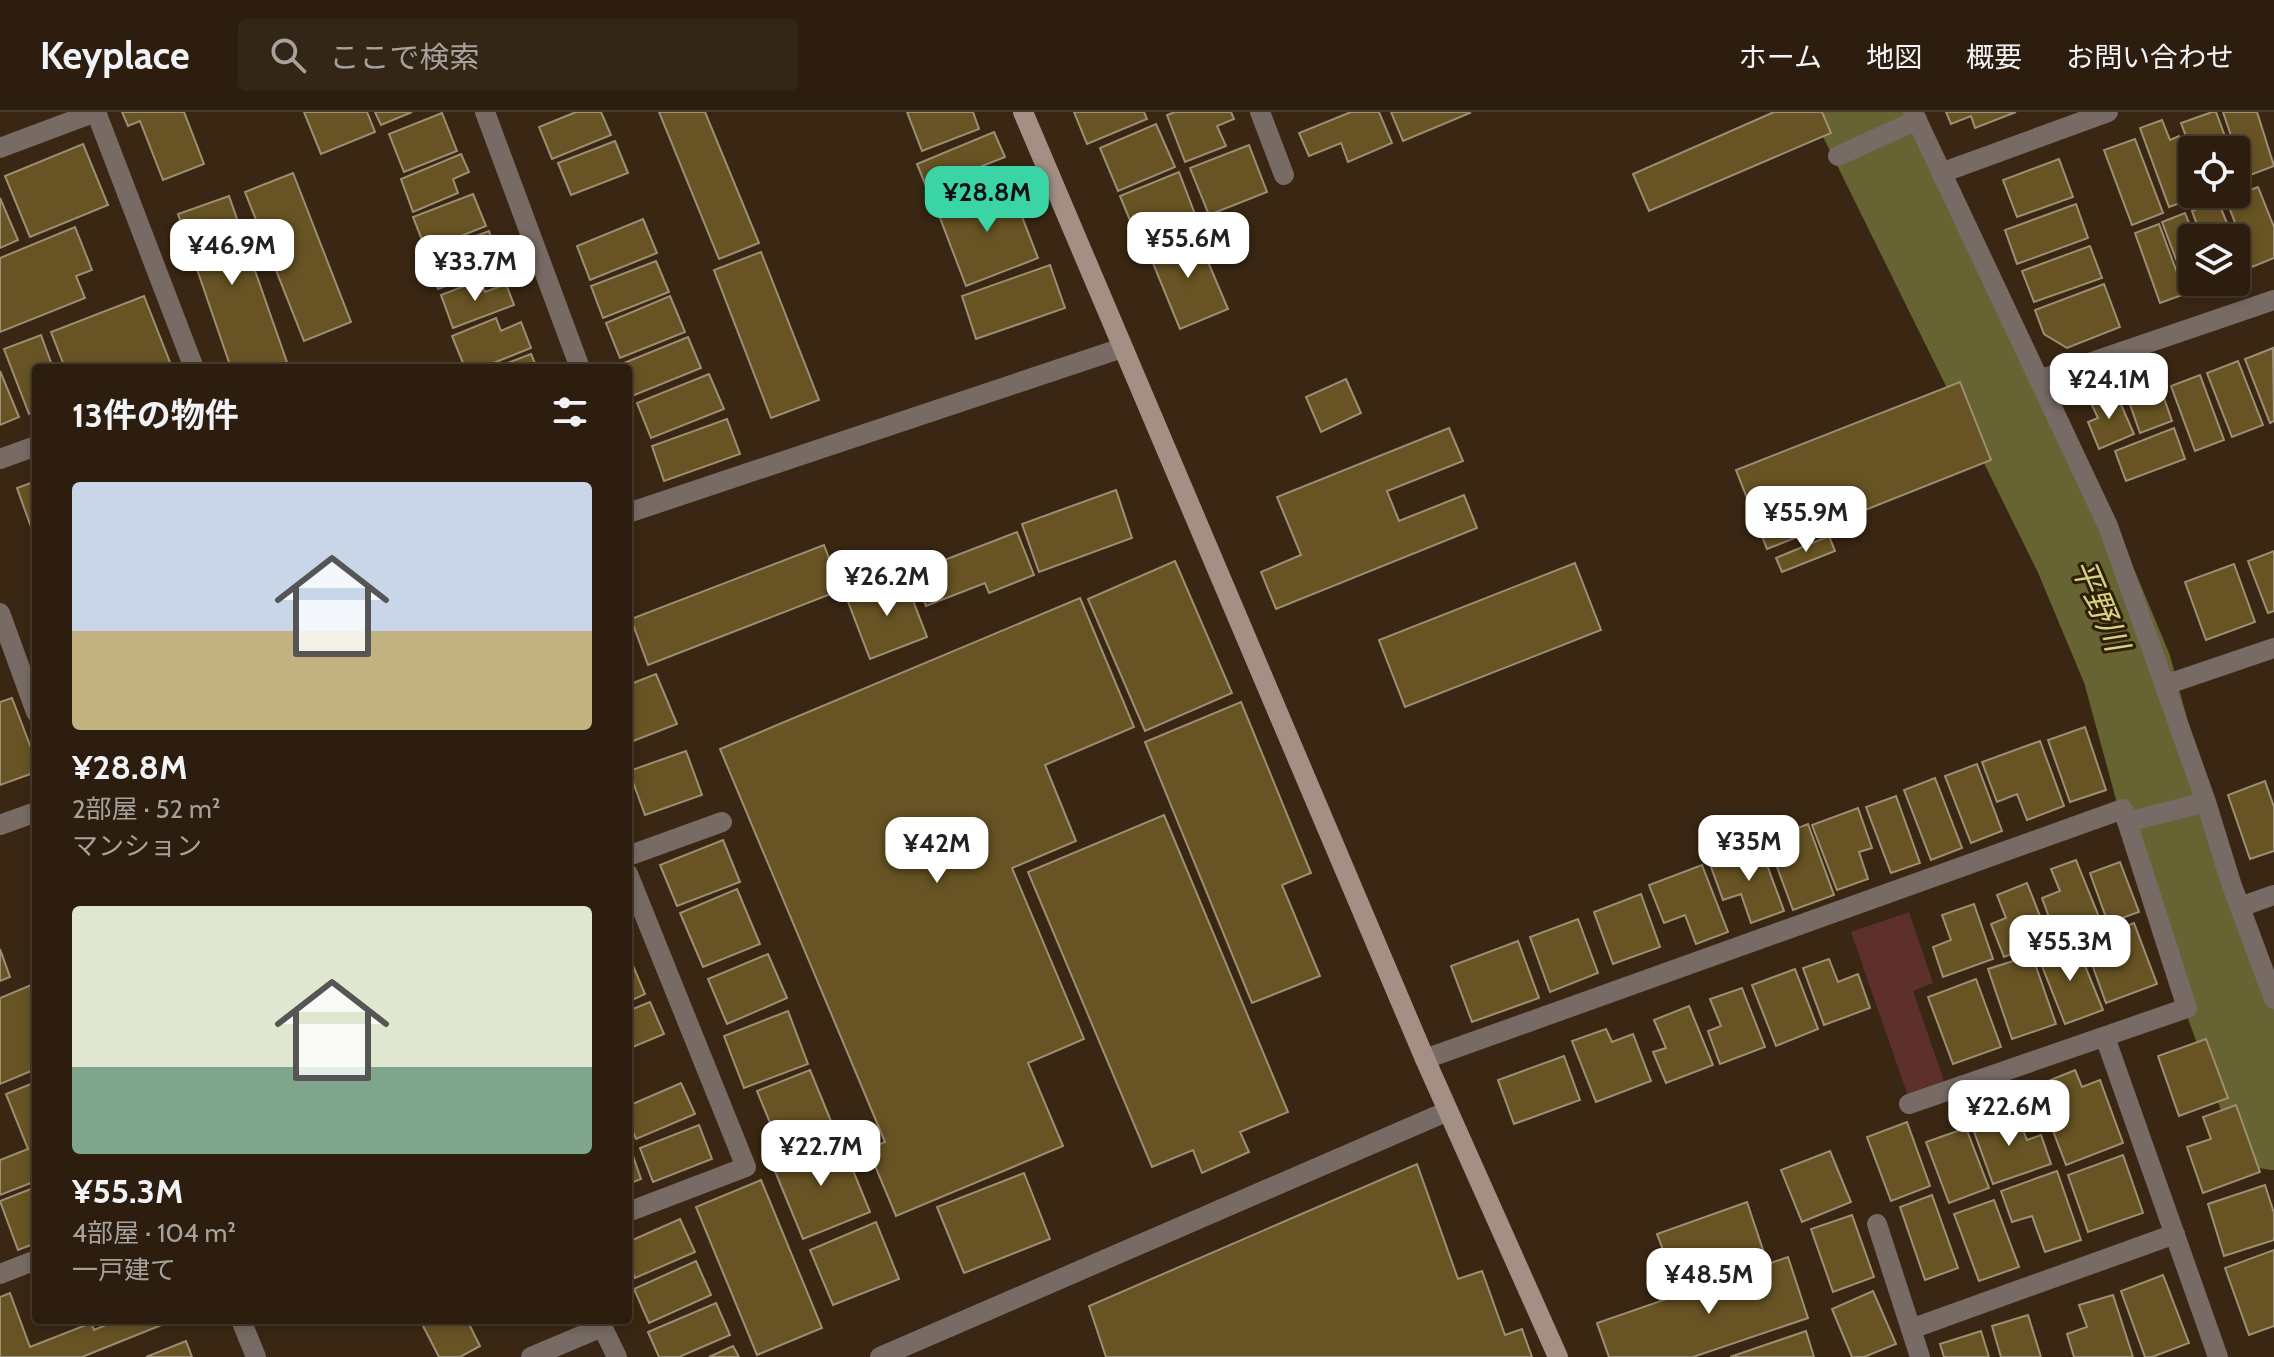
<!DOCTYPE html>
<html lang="ja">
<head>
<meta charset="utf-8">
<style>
  :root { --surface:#2c1d0e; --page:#342617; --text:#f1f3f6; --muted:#a6a29e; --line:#483b2e; --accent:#3bd4a4 }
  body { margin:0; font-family:Cabin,"Noto Sans JP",sans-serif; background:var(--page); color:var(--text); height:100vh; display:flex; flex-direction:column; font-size:30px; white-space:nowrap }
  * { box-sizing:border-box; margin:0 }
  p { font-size:26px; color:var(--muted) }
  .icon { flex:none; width:44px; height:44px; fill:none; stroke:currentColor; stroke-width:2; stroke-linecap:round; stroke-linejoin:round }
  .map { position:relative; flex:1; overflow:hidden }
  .side { position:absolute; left:32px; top:252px; width:600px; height:960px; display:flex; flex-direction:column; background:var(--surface); border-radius:8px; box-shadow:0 4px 12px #0003,0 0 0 2px var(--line) }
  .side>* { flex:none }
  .controls { position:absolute; left:2178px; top:24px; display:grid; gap:16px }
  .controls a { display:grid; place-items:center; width:72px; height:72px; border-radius:8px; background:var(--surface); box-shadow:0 4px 12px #0003,0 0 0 2px var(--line); font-size:40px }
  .price { position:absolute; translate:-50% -68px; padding:0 18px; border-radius:16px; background:#fff; color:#222; font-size:26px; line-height:52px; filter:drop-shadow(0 2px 4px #0008) }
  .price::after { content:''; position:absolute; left:50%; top:48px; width:24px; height:18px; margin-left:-12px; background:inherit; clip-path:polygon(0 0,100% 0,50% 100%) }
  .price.on { background:var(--accent); color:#111 }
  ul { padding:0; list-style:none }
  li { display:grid; align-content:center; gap:16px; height:424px; padding:0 40px }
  li span { display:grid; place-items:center; height:248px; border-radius:8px; color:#555 }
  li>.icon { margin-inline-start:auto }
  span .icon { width:144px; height:144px; fill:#fffc; stroke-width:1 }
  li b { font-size:34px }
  h2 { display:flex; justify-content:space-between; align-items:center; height:96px; padding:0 40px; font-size:34px }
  header { display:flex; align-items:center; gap:48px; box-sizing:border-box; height:112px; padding:0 40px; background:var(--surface); border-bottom:2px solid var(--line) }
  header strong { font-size:38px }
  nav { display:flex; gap:44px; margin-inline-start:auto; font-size:28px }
  .search { width:560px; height:72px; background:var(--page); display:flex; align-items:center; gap:20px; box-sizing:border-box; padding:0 28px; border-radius:8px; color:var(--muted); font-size:30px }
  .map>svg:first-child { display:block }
</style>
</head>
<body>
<header>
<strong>Keyplace</strong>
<div class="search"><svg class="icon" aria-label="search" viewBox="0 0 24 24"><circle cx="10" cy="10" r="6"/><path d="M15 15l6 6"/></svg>ここで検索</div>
<nav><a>ホーム</a><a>地図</a><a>概要</a><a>お問い合わせ</a></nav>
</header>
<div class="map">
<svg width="2274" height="1245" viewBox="0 0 2274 1245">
  <rect width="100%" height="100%" fill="#3a2713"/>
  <path fill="#5d302b" d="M1909,800L1933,871L1913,879L1945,972L1908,984L1851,820Z"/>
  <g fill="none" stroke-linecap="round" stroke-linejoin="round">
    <path stroke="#656432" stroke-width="90" d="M1861,0L2079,442L2127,557L2180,751L2274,1013"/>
  </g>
  <path fill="#675323" stroke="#9c8f73" stroke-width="2" d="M122,0H184L204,52L163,68L140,9L128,14Z
    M304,0H367L375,20L321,42Z
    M375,0H412L381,13Z
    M576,0H601L611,23L552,47L539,15Z
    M659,0H705L759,131L719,147Z
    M907,0H973L979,17L922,39Z
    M1074,0H1144L1147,7L1087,32Z
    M1175,0H1231L1234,7L1217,14L1226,34L1185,50L1167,3Z
    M1351,0H1379L1392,31L1348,50L1341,31L1309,44L1299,21Z
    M1391,0H1469L1470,1L1403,29Z
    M1774,0H1822L1831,21L1649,99L1633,62Z
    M1946,0H2016L1975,16L1971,4L1951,12Z
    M2212,0H2216L2230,38L2192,40L2181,11Z
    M2223,0H2257L2274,54L2245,65Z
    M442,1L457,39L404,60L389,22Z
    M2162,8L2170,28L2179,24L2192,60V82L2200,84L2169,95L2140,16Z
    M1156,12L1175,55L1118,79L1100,36Z
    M994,20L1005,45L982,54L989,71L934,94L917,52Z
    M2135,27L2163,101L2132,113L2104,38Z
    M615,29L628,61L571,83L558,51Z
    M83,32L108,93L30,125L5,64Z
    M1249,33L1267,80L1209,103L1190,56Z
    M461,42L469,60L453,67L458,81L413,100L401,67Z
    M2059,47L2073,85L2017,105L2003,68Z
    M1179,60L1196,105L1138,128L1120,84Z
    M293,61L351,210L304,229L245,80Z
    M1009,71L1038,146L966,174L937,98Z
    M2258,75L2274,115V146L2252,155L2226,87Z
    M473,82L486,114L426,138L413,105Z
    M229,84L289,256H231L178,102Z
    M0,86L18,128L0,136Z
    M2218,89L2233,126H2202L2192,99Z
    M2076,92L2088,126L2017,152L2005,118Z
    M2185,101L2195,126H2192V170H2212L2188,179L2162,110Z
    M643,107L657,141L590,168L577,134Z
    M2159,112L2185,182L2160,191L2135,121Z
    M75,115L92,158L76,164L85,186L0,220V146Z
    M489,119L501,154L438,177L425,143Z
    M1195,119L1228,197L1180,217L1148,139Z
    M2090,134L2102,166L2034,190L2022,159Z
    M761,140L819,288L771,306L714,158Z
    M656,149L669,180L603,206L591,174Z
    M1050,153L1065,196L976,227L962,184Z
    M480,168L485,180L506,172L514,193L453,216L441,183Z
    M2104,172L2120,215L2067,236L2044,222L2035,198Z
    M144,184L171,253L162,256H65L51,220Z
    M670,184L685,220L620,246L606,211Z
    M496,206L501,219L521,210L531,236L481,256H465L452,224Z
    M41,223L53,256H36V299L29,302L4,237Z
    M688,225L701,256L632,284L628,274V256H621L619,253Z
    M2273,236L2274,309L2270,311L2245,247Z
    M531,242L537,256H494Z
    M2238,249L2263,313L2232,325L2207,261Z
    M0,259L19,305L0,313Z
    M709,262L724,297L651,326L637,291Z
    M2200,263L2224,328L2195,339L2171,274Z
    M1346,267L1361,301L1321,320L1306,285Z
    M2158,269L2172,309L2140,321L2126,281Z
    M1960,270L1991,348L1767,437L1736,358Z
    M2115,279L2134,322L2099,337L2088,310L2098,306L2090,289Z
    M727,307L740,342L664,369L652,334Z
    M1449,316L1463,349L1387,379L1399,409L1464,383L1477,416L1276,497L1261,460L1301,443L1277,385Z
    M2174,316L2185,347L2126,369L2115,339Z
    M36,369V413L31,415L17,376Z
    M1116,378L1132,426L1039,460L1022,412Z
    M1017,420L1034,463L989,481L985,471L926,494L913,460Z
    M1829,424L1835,439L1782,460L1776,446Z
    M824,433L841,478L648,553L631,507Z
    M2274,439V499L2268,501L2248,449Z
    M1175,449L1232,581L1145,619L1088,487Z
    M1575,451L1601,518L1405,595L1379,528Z
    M2234,452L2255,510L2206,528L2185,470Z
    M904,465L927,525L870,547L847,487Z
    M1080,486L1134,615L1045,653L1076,729L1012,756L1084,927L1028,951L1063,1034L896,1104L868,1037L885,1030L720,637Z
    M656,562L677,612L628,631V573Z
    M12,586L36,649V660L0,673V590Z
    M1241,590L1311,761L1282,773L1320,864L1252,891L1145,630Z
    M2085,615L2106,678L2070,690L2048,628Z
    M2040,629L2064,694L2027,708L2017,682L1997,690L1982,650Z
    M686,639L702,683L645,703L629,659Z
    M1977,652L2002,719L1971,731L1945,664Z
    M1935,666L1962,736L1931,748L1904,678Z
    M2265,669L2274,695V739L2250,747L2228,683Z
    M1896,684L1920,751L1891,761L1866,695Z
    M1858,696L1872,736L1859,740L1868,767L1837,778L1812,713Z
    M1164,703L1288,1000L1240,1020L1249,1040L1202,1061L1193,1038L1152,1055L1028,760Z
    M1808,712L1834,783L1793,798L1767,728Z
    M723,728L740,770L677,794L660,753Z
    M1760,734L1784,799L1751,811L1741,782L1723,788L1710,752Z
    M2076,748L2101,810L2057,827L2042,786L2060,779L2051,757Z
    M2120,750L2139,800L2108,811L2090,761Z
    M1702,753L1728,820L1696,832L1685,803L1664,811L1649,773Z
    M2027,771L2049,827L2004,845L1991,812L2006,806L1997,783Z
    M737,777L760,832L703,855L680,801Z
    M1641,782L1660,835L1613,852L1594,800Z
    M1974,792L1993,847L1943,865L1933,835L1951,828L1942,803Z
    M1578,807L1598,861L1550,880L1530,825Z
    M2134,811L2157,872L2106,891L2084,830Z
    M1518,829L1539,886L1472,910L1451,854Z
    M2075,829L2103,898L2065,912L2038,844Z
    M0,837L10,865L0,869Z
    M768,842L787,886L727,912L708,867Z
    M2032,843L2056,912L2012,927L1988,857Z
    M1829,847L1838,870L1858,862L1870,896L1824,913L1803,856Z
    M631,849L645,882L628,890V850Z
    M1795,857L1818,917L1776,934L1752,873Z
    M1976,867L2001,935L1953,952L1928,885Z
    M36,871V957L0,972V886Z
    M1742,876L1765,935L1720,952L1708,919L1721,914L1710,887Z
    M650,890L664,922L628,937V899Z
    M1689,894L1713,953L1666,971L1653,940L1666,936L1654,908Z
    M788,899L808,952L744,976L724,924Z
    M1606,917L1612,930L1633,922L1651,969L1596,990L1572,929Z
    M2206,927L2228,986L2179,1004L2158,944Z
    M1564,944L1580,988L1514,1012L1498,968Z
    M810,958L833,1014L780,1035L757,979Z
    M2075,958L2082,975L2100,968L2123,1031L2066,1053L2036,974Z
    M36,970V1069L0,1083V1048L28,1037L6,982Z
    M681,971L695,1002L636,1027L628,1007V994Z
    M2236,993L2260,1060L2203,1081L2187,1035L2211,1027L2203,1005Z
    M2015,998L2027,1028L2041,1023L2051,1052L1993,1072L1972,1014Z
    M1907,1010L1930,1074L1891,1089L1867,1025Z
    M699,1013L712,1047L653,1070L640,1036Z
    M1966,1016L1989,1076L1949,1091L1926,1030Z
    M839,1024L870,1100L803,1127L772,1052Z
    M631,1038L641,1067L628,1072V1039Z
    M1830,1039L1851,1090L1802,1110L1781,1058Z
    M2123,1043L2143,1101L2088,1120L2068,1063Z
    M1417,1052L1458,1167L1482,1159L1505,1223L1522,1217L1532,1245H1106L1089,1194Z
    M2057,1059L2081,1128L2045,1140L2032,1104L2012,1110L2001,1079Z
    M1024,1061L1050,1127L964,1161L937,1095Z
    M761,1068L822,1216L757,1243L696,1095Z
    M2265,1073L2274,1101V1128L2224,1144L2208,1092Z
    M36,1075V1131L18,1138L0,1089Z
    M1932,1083L1958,1156L1925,1168L1900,1095Z
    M1994,1088L2019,1155L1979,1169L1954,1102Z
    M1747,1090L1764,1141L1676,1172L1657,1122Z
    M1852,1103L1874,1165L1833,1180L1811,1117Z
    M680,1107L695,1140L635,1166L628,1151V1130Z
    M876,1110L899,1167L833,1193L810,1138Z
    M2274,1138V1214L2249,1223L2225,1156Z
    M1788,1145L1808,1206L1693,1245H1609L1597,1211Z
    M696,1149L711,1183L649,1211L634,1177Z
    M2163,1163L2189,1231L2152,1245H2145L2121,1179Z
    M1873,1179L1896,1232L1864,1245H1852L1832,1197Z
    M10,1181L30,1235L91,1211L94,1218L118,1208H174L82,1245H0V1185Z
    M2113,1183L2133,1245H2074L2067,1222L2087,1215L2079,1193Z
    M716,1191L730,1223L679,1245H659L648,1220Z
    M2028,1203L2041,1245H2001L1992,1214Z
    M420,1208H467L480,1234L460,1245H439Z
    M1806,1219L1814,1245H1730Z
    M1981,1219L1989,1245H1944L1940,1232Z
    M186,1229L192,1245H146Z
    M733,1234L739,1245H709Z"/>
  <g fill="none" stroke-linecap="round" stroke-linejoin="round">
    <path stroke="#786b65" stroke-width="20" d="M1838,44L1917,8
      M2165,573L2274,536
      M2127,710L2206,690
      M2240,795L2274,783
      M1425,947L2123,697L2187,896L1909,992
      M1877,1112L1920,1245
      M241,1208L256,1245
      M1911,1217L2175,1122"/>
    <path stroke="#786b65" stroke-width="20" d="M485,0L580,256
      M1260,0L1284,63
      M1913,0L2108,414L2206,690L2231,771L2274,887
      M0,36L96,0L194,256
      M1941,61L2108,0
      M2039,268L2274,188
      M0,347L36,334
      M628,401L1122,236
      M0,501L36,600
      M0,713L36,700
      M628,744L722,710
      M628,762L746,1055L628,1100
      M2105,925L2218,1245
      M0,1162L36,1148
      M599,1208L617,1245
      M531,1245L602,1215
      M880,1245L1448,999"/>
    <path stroke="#a48f85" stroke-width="20" d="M1023,0L1425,947L1558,1245"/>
  </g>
  <g text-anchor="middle" stroke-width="6" stroke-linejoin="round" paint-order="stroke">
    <g font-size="32" font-style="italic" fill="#d4d283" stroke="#301e09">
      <text transform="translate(2100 493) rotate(67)" y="11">平野川</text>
    </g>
  </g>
</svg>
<div class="controls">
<a><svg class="icon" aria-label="locate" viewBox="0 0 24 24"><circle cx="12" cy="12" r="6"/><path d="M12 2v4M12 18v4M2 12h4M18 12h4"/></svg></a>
<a><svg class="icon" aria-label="layers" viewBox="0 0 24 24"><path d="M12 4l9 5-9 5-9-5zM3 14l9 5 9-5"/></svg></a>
</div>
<b class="price on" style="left:987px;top:122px">¥28.8M</b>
<b class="price" style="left:1188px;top:168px">¥55.6M</b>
<b class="price" style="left:232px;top:175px">¥46.9M</b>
<b class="price" style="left:475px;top:191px">¥33.7M</b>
<b class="price" style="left:2109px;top:309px">¥24.1M</b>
<b class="price" style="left:1806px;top:442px">¥55.9M</b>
<b class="price" style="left:887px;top:506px">¥26.2M</b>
<b class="price" style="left:1749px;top:771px">¥35M</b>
<b class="price" style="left:937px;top:773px">¥42M</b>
<b class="price" style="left:2070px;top:871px">¥55.3M</b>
<b class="price" style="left:2009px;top:1036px">¥22.6M</b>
<b class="price" style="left:821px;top:1076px">¥22.7M</b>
<b class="price" style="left:1709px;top:1204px">¥48.5M</b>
<section class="side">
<h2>13件の物件<svg class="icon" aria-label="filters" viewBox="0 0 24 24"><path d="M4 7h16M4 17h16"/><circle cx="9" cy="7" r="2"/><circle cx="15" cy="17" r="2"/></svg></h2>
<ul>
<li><span style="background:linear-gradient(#c9d6e8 60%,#c2b280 0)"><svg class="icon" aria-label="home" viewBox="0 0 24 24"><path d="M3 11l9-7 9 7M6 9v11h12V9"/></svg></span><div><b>¥28.8M</b><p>2部屋 · 52 m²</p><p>マンション</p></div></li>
<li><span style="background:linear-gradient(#dfe7d0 65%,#7fa58c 0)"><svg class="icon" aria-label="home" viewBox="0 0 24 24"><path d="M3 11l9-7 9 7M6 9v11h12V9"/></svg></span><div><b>¥55.3M</b><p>4部屋 · 104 m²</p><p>一戸建て</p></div></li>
</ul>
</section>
</div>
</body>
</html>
